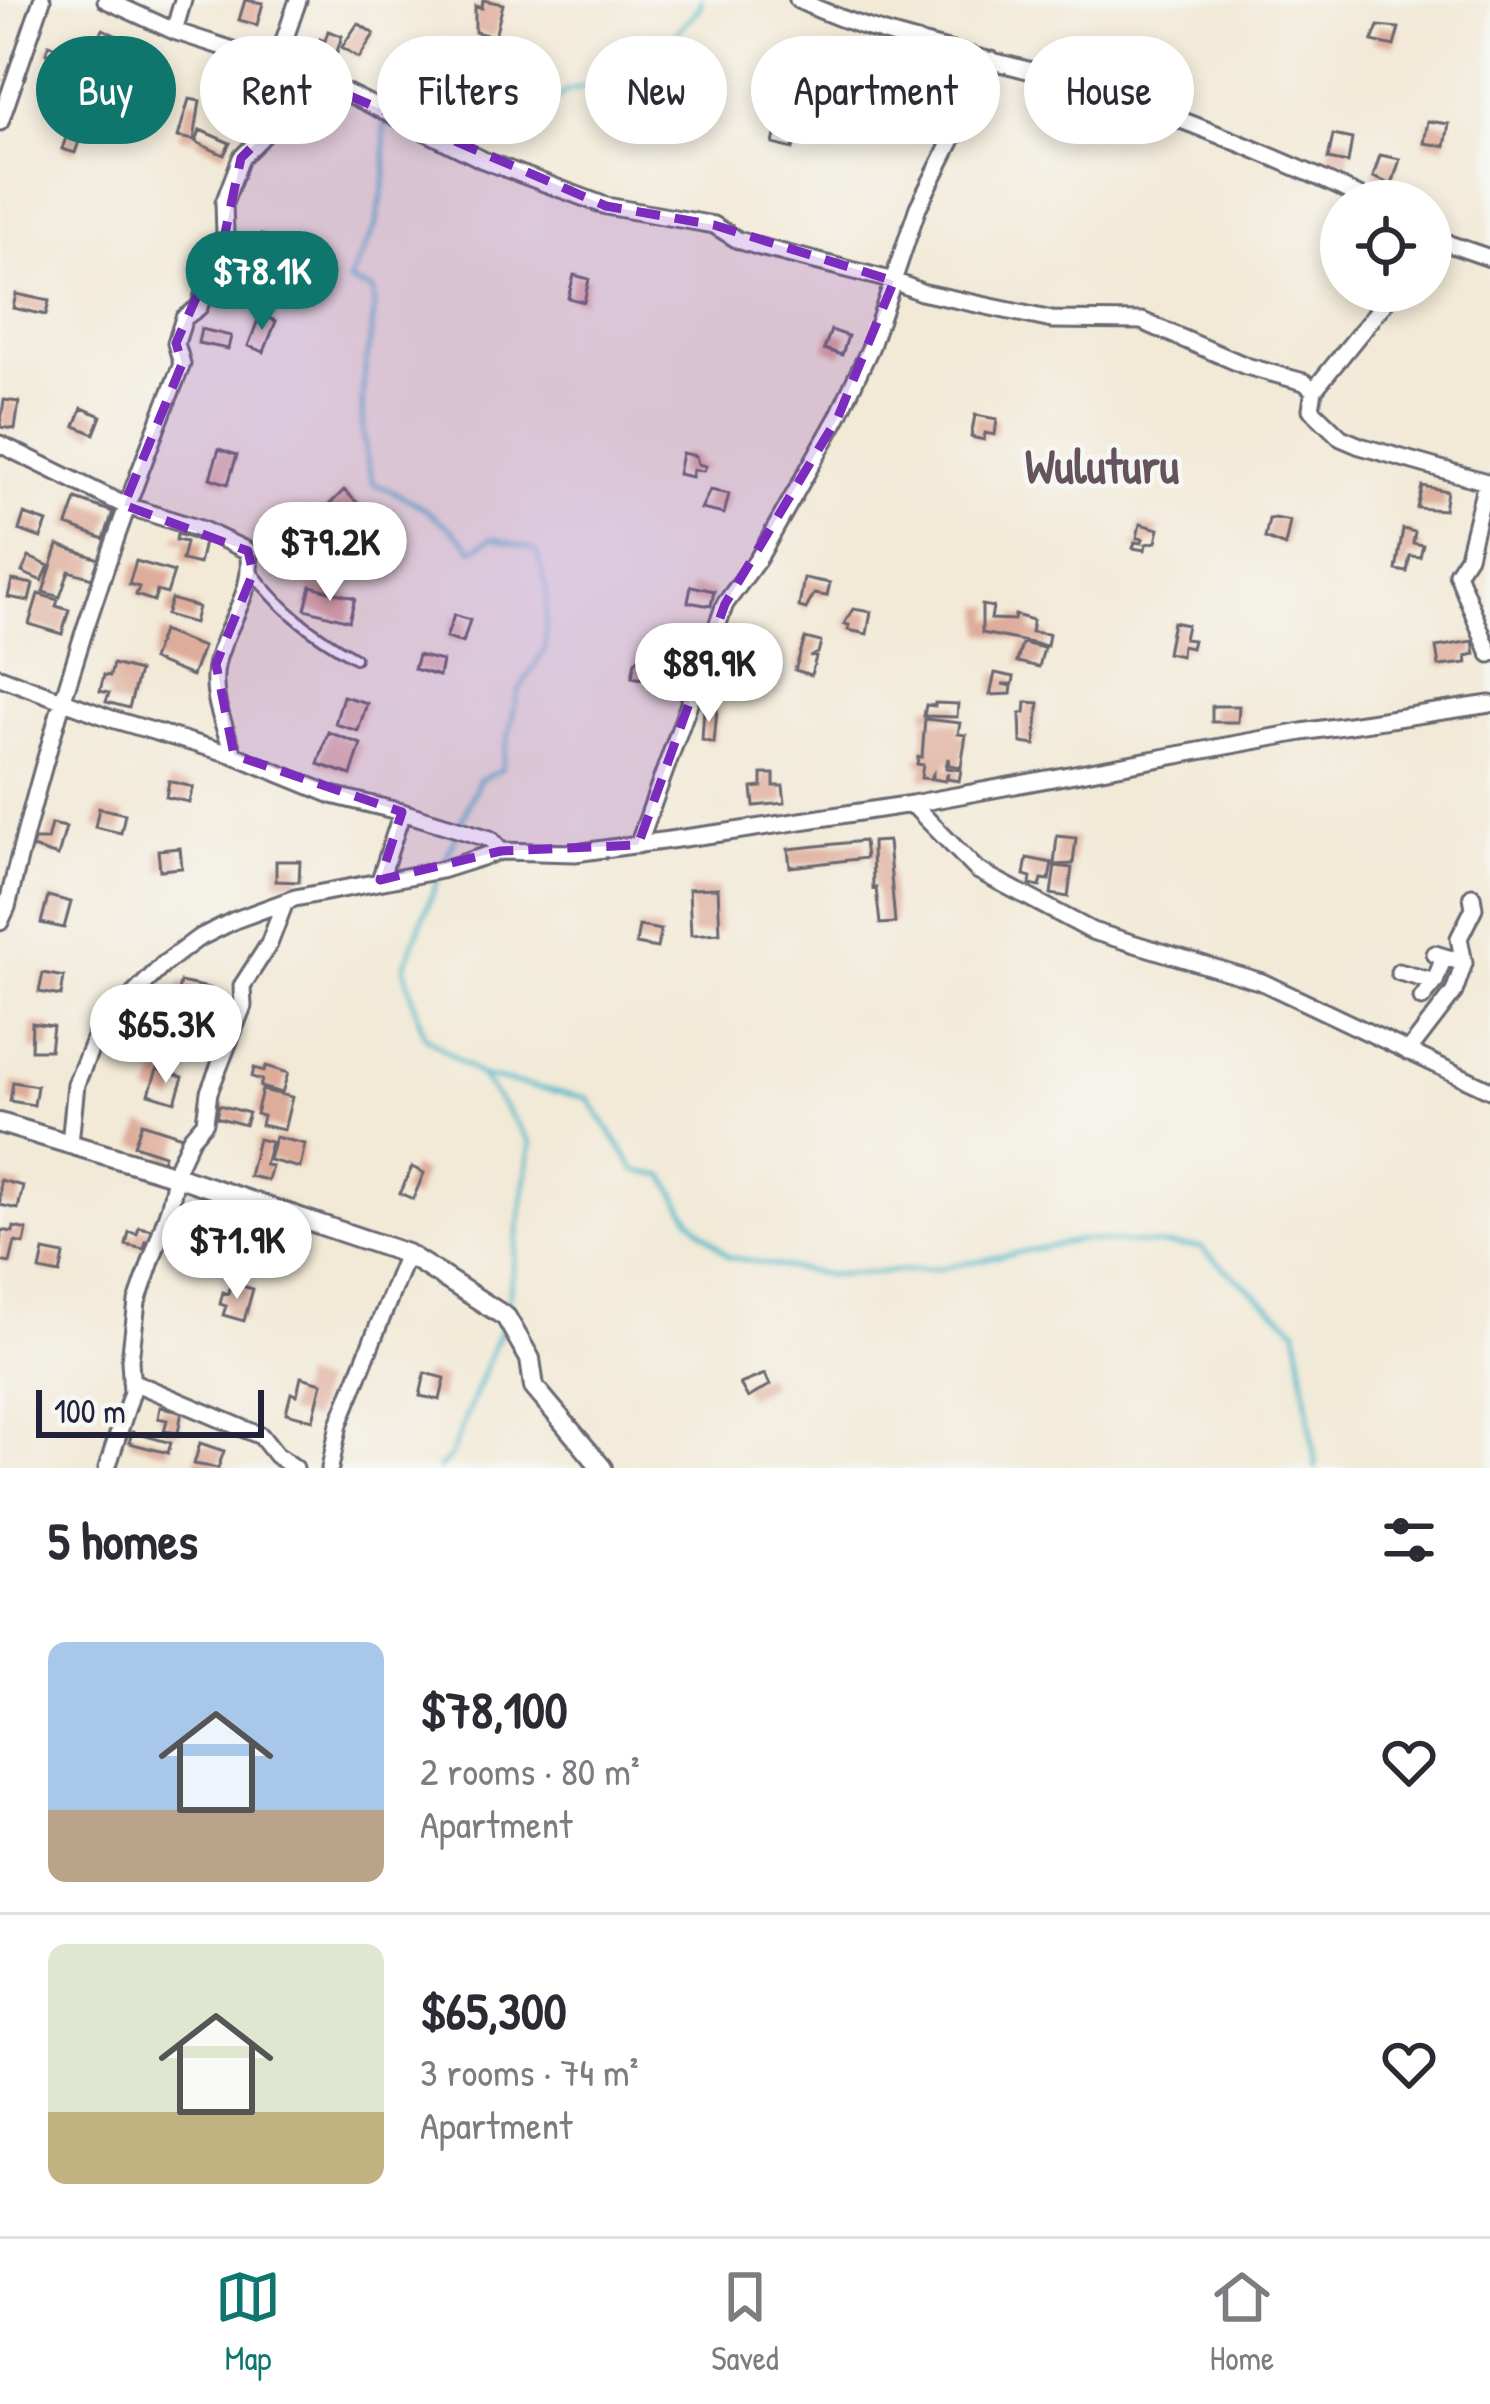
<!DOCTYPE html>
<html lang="en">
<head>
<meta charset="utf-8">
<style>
  :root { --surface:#fff; --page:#f2f2f3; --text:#2b2b33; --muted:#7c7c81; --line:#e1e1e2; --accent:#0f766e }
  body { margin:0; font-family:"Patrick Hand",sans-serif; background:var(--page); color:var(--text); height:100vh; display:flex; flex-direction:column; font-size:45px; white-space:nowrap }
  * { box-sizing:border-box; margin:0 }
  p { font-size:39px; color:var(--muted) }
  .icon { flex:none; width:66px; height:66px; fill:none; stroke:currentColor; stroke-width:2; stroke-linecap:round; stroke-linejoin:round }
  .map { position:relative; height:1468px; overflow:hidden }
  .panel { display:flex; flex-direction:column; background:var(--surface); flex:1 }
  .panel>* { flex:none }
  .banner { position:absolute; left:36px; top:36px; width:1419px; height:108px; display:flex; gap:24px }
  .tools { position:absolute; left:1320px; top:180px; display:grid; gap:24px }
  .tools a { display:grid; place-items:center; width:132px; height:132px; border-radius:50%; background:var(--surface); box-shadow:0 6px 18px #0003; font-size:60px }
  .scale { position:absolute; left:36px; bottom:30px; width:228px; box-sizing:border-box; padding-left:12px; border:6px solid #22223b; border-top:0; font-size:33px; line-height:42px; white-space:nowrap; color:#22223b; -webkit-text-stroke:9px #f6f6f2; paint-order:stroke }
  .price { position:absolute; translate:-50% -102px; padding:0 27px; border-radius:42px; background:#fff; color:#222; font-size:39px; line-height:78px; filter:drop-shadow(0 3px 6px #0008) }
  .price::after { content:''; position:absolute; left:50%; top:72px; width:36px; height:27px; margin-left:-18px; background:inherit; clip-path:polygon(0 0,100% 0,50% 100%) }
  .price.selected { background:var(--accent); color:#fff }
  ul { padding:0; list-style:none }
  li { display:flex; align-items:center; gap:36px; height:300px; padding:0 48px }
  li+li { border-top:3px solid var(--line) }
  li span { display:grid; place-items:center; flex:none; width:336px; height:240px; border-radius:18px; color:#555 }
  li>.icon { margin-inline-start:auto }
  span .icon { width:144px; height:144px; fill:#fffc; stroke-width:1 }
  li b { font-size:51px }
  h2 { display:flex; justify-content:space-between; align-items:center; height:144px; padding:0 48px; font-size:51px }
  .chip { padding:0 42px; border-radius:54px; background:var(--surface); box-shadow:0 6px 18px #0003; font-size:42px; line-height:108px }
  .chip.selected { background:var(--accent); color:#fff }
  .tabs { display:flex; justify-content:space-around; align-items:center; height:168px; border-top:3px solid var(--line); background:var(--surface); font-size:33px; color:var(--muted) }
  .tabs a { display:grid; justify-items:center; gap:6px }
  .tabs .selected { color:var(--accent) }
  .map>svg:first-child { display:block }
</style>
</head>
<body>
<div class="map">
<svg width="1490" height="1468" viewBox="0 0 1490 1468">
  <rect width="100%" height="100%" fill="#f6f6f2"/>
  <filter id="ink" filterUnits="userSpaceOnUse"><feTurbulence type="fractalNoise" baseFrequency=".00833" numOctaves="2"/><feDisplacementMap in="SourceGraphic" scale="24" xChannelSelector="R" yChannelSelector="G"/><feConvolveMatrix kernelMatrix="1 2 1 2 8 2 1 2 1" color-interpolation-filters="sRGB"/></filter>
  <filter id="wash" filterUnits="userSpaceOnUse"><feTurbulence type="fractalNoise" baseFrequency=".004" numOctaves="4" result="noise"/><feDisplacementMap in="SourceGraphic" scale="48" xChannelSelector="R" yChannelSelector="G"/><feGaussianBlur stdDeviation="2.7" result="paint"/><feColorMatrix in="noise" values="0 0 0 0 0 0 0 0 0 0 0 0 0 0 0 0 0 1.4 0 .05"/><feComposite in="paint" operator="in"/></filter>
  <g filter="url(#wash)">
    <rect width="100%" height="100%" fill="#f2e9d6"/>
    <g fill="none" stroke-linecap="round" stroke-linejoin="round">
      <path stroke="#4cb8c8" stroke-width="4.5" d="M460,825L479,780L501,770L518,692L545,649L547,590L536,550L492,538L473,550C443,519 413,498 373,483C362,447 360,415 364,377C367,347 377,320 373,290L349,282L376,225L386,176L384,128L408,84L431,72L457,75L485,92L553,103L567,91L602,84L615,65L653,71L660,51L700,7L701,0
        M444,863L456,835
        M440,874L404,967L424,1036L481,1076L531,1143L507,1310
        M481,1076L588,1098L636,1171L665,1176L690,1219L728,1257L829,1275L936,1269L1080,1240L1200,1247L1297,1329L1316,1468
        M439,1468L450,1457L502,1326"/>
    </g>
    <g id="blocks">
      <path fill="#deac9a" d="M245,0L263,3L257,25L239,20Z
        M483,0L503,4L495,37L475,32V6L482,8Z
        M358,23L374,34L359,58L342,47Z
        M1378,26L1399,28L1394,46L1372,41Z
        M103,29L119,37L109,61L92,54Z
        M328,31L342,36L333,64L317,59L320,39L325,41Z
        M49,44L89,60L72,103L56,97L70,63L46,53Z
        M249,60L269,66L260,97L238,91L241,64L247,66Z
        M189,99L200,101L194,140L178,137Z
        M75,111L88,115L75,153L62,149Z
        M1428,121L1449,124L1445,146L1424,143Z
        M777,126L798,131L793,149L773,144Z
        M200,130L230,143L224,155L196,142Z
        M1333,135L1352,139L1348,163L1328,159Z
        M1380,155L1400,159L1392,185L1373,177Z
        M261,235L281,241L273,268L247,260L251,247L257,249Z
        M574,275L589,279L584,302L568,298Z
        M16,294L49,301L46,315L13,308Z
        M260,315L276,321L264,352L248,346Z
        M201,329L231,336L228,349L198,343Z
        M831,330L848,336L842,355L824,349Z
        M4,400L19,402L15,429L0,427Z
        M82,408L101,416L94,434L75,426Z
        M975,415L997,419L995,435L985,433L984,440L971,437Z
        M219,449L237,455L228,484L210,478Z
        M682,453L696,456L698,464L706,466L704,471L693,470L692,477L678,474Z
        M1422,486L1447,491L1444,510L1417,508Z
        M344,490L365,510L347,528L326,508Z
        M710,490L729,494L724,514L701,509Z
        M76,499L113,512L104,539L67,525Z
        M24,514L47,522L41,538L19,530Z
        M1275,518L1290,521L1285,546L1265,538L1269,519Z
        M1140,524L1159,529L1156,542L1146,544L1145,550L1133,548L1135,542L1141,543L1143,539L1137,538Z
        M1403,529L1415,532L1413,543L1423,545L1420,557L1410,556L1407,572L1396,570Z
        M177,534L204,542L199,564L182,560L186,542L176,540Z
        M58,545L99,559L92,578L69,571L60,597L43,592Z
        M29,557L49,566L42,581L22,572Z
        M136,561L174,572L167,594L157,591L154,601L136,595L139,587L129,584Z
        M804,578L830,583L827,596L814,594L806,609L799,607Z
        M12,580L33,584L29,601L8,597Z
        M311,586L355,598L349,621L305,609Z
        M691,586L714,591L711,606L688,602Z
        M38,594L58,600L56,606L69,610L62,634L29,624Z
        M171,599L198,607L194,623L166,615Z
        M982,605L993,607L991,619L1014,620L1015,615L1033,620L1031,632L1049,634L1047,646L982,633Z
        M853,609L871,612L867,634L848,630L849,625L844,624Z
        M454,615L470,620L463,643L446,638Z
        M1173,622L1187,625L1184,639L1193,640L1191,648L1182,646L1181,656L1167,653Z
        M162,631L203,647L192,676L152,660Z
        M805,638L821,642L818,653L812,656L816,657L811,675L795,670Z
        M1473,641L1475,654L1466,656L1467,663L1439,666L1436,647Z
        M1022,643L1044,648L1039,667L1017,662Z
        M646,650L665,658L663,669L646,665L643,679L632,677L635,662Z
        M418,655L442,661L439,676L414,669Z
        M113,664L139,671L129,708L106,702L109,693L100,691L104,675L110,676Z
        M995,673L1014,677L1013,684H1002L1012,686L1011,694L990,695Z
        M343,696L367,703L358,731L335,724Z
        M1026,702L1039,703L1035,745L1021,743L1020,713H1025Z
        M935,703L958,704L957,717L924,716L926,705L935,706Z
        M1212,706H1239L1238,722H1212Z
        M704,708L717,710L714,743L702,740Z
        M925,719L960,723L958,734L966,735L961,767L949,765L948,758L946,768L961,770L959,781L947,779L948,773L945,781L933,779V774L930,779L921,778L923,765L917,764L918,757H922Z
        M328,732L361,744L351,775L318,764Z
        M762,774H774V786H783L785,803L754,806L752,788L762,787Z
        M169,781L193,787L189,802L166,797Z
        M99,808L125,814L121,833L95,827Z
        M51,824L66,827L58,856L32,848L34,840H47Z
        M1057,836L1076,838L1073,864L1054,865Z
        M864,841L866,858L790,867L788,849Z
        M888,841L895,923L880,924L876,888L873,889L872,842Z
        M180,848L182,868L160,870L158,850Z
        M1027,858L1052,863L1049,880L1042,879L1040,887L1030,885L1031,877L1024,875Z
        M276,861H300L299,882L276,881Z
        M1055,866L1072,868L1068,897L1051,894Z
        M718,888L720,933L691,935L689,889Z
        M48,896L71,902L64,928L41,923Z
        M639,926L661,930L657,948L636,944Z
        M43,973L64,977L61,996L39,992Z
        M180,982L209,988L206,1003L177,997Z
        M167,1022L207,1028L204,1053L164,1048Z
        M32,1023L53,1026L50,1050H31Z
        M266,1066L288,1073L282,1093L260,1087L262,1080L252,1077L254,1068L264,1071Z
        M157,1069L183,1077L175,1102L149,1094Z
        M13,1082L37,1086L34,1105L10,1101Z
        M262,1090L292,1097L284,1130L261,1125L263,1116L256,1114Z
        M219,1105L249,1113L245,1125L216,1117Z
        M142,1123L182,1136L173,1165L162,1161L164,1155L134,1145Z
        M275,1137L305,1144L300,1168L269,1160Z
        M258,1139L271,1142L265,1165L272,1166L268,1180L249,1176Z
        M412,1167L424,1173L413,1199L400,1193Z
        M0,1180L23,1186L18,1209L0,1205Z
        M14,1227L27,1230L24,1244L15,1242L10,1263L0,1261L1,1230L13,1232Z
        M139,1227L157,1231L156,1245L146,1241L144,1249L126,1245L129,1232L137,1234Z
        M44,1251L64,1255L60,1274L40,1270Z
        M231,1283L253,1289L244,1321L223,1315L226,1306L220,1304L223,1292L228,1294Z
        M425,1373L445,1378L440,1400L420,1396Z
        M765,1374L770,1385L748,1398L740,1384Z
        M301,1377L322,1383L313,1420L286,1413L291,1393L297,1395Z
        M160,1407L182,1411L178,1433L164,1431L167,1420L158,1418Z
        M132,1432L171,1443L168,1453L129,1443Z
        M200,1443L224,1451L218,1468L194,1464Z"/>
    </g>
  </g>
  <g filter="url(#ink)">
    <use href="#blocks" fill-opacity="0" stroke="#6b6871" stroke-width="3"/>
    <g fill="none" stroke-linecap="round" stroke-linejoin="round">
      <g stroke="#6b6871" stroke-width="14">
        <path id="service" d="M253,573C281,610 314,635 355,658"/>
      </g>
      <g stroke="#6b6871" stroke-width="21">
        <path id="minor" d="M106,0L174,31L276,64L345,92L483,160L606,206L714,225L738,240L760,247L894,281L921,292L1052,320L1142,321L1246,366L1304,382L1314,390L1311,409L1341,438L1360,446L1490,483
          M798,0C892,45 998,57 1097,90C1189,121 1282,159 1370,201
          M174,31L183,0
          M0,122L42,0
          M1431,233L1449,244L1490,258
          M1314,390L1394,291
          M0,444L124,505L203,530L248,551C256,590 227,623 217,661C209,693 224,725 234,755
          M1486,483L1468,556L1457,573L1490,654
          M0,677L112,719L234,755L332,795L402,812L380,880
          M912,804L977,870L1092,931L1262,982L1490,1090
          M402,812L490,839L501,851
          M638,845L725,604L758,559L838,417L871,346L918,207L992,60
          M0,922L7,907C51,722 110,540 182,364L176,343L184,318L199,307L225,233L224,203L241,158L263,136L278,96L276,64L298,0
          M1464,963L1459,938L1474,908L1472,896
          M1399,972L1435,982
          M1422,998L1435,982L1443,959
          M1408,1052L1454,992L1464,963L1435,954
          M70,1143L76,1084L98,1030L164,964L197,939L235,920L295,898L441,870L501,851L575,853L735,831L912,804L1302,732L1490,704
          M131,1381L261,1436L276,1455L295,1468
          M107,1468L132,1392L130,1360L137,1302L170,1206L178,1166L191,1138L205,1122L209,1092L243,1006L242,986L269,944L285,902
          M330,1468L339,1424L407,1254"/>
      </g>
      <g stroke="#6b6871" stroke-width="24">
        <path id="tertiary" d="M0,1123L176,1176L407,1254L506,1317L530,1359L534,1387L602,1468"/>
      </g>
      <use href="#service" stroke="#fff" stroke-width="8"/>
      <use href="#minor" stroke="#fff" stroke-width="15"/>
      <use href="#tertiary" stroke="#fff" stroke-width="18"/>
    </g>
  </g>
  <path fill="#7b2cbf" fill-opacity="0.2" stroke="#7b2cbf" stroke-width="9" stroke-dasharray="24 15" stroke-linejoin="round" d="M276,64L606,206L714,225L894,281L838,417L725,604L638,845L501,851L380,880L402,812L234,755L216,664L253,573L248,551L124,505L182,364L176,343L225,233L241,158L263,136L278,96Z"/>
  <g text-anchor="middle" stroke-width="9" stroke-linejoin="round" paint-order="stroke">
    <g font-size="48" font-weight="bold" fill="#64525c" stroke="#f6f6f2">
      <text x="1102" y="483">Wuluturu</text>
    </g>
  </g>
</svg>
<div class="tools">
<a><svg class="icon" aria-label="locate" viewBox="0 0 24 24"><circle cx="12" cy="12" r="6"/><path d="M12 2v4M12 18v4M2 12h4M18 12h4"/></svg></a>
</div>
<div class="scale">100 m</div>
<b class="price selected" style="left:262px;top:333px">$78.1K</b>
<b class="price" style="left:330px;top:604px">$79.2K</b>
<b class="price" style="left:709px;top:725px">$89.9K</b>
<b class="price" style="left:166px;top:1086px">$65.3K</b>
<b class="price" style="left:237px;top:1302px">$71.9K</b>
<div class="banner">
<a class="chip selected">Buy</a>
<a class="chip">Rent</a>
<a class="chip">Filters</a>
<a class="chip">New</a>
<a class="chip">Apartment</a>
<a class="chip">House</a>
</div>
</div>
<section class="panel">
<h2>5 homes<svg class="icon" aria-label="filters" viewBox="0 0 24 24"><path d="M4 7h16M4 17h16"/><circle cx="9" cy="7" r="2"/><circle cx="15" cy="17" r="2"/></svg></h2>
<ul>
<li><span style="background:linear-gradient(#a9c7e8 70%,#b9a48a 0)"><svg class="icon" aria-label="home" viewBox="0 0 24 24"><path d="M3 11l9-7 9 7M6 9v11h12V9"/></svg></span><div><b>$78,100</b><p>2 rooms · 80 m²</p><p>Apartment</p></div><svg class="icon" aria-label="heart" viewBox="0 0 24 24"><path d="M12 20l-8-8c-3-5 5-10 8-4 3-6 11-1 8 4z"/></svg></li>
<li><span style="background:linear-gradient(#dfe7d0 70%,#c2b280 0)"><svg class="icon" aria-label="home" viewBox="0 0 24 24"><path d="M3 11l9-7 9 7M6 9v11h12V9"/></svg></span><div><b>$65,300</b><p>3 rooms · 74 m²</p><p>Apartment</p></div><svg class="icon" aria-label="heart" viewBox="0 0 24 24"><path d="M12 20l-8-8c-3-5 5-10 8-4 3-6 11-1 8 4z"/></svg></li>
</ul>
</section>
<nav class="tabs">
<a class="selected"><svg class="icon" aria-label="map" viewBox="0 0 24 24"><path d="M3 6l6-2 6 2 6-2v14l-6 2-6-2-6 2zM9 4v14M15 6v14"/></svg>Map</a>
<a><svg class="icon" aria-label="saved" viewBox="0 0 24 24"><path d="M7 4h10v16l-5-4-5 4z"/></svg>Saved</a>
<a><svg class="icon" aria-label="home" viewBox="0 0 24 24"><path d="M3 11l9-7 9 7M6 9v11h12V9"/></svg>Home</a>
</nav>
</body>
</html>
